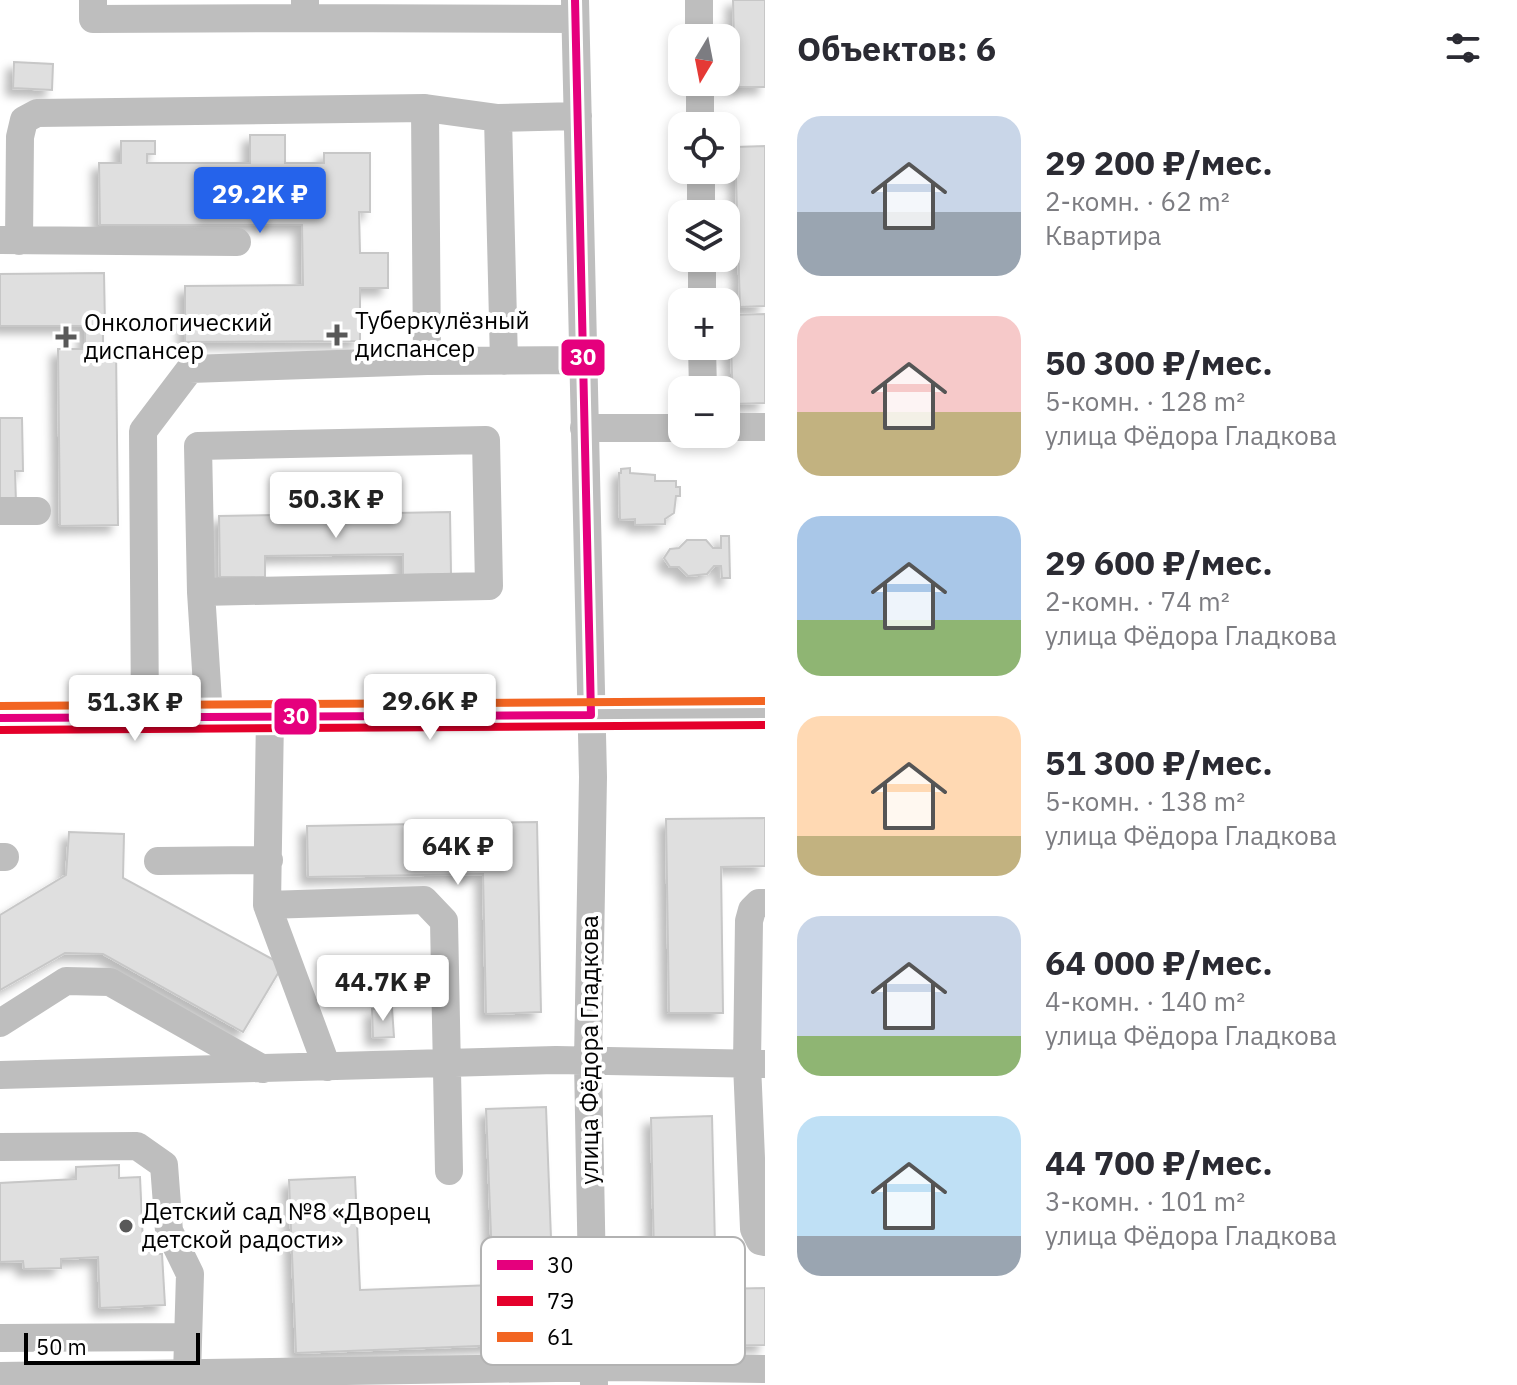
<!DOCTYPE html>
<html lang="ru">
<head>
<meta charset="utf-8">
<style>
  :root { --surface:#fff; --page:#f7f7f7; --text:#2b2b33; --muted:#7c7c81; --accent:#2563eb }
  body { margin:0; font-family:"IBM Plex Sans",sans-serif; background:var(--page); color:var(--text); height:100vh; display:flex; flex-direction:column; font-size:30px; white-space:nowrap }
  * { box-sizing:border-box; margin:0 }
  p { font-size:26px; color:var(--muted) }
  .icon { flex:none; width:44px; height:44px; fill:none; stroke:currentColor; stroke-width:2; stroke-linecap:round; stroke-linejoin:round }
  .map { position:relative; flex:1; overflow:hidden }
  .details { display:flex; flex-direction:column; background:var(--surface); width:752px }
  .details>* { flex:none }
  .needle { width:52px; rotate:190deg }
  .fabs { position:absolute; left:668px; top:24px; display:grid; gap:16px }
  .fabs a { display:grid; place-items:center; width:72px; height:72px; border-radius:16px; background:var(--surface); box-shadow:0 4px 12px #0003; font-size:40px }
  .scale { position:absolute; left:24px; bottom:20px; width:176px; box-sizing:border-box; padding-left:8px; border:4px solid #000; border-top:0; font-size:22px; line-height:28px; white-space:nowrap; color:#000; -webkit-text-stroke:6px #fff; paint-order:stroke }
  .price { position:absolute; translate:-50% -68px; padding:0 18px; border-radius:8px; background:#fff; color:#222; font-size:26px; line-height:52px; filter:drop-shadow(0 2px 4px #0008) }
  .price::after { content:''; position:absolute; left:50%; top:48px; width:24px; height:18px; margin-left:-12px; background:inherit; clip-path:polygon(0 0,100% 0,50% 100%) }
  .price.current { background:var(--accent); color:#fff }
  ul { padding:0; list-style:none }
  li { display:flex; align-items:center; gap:24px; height:200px; padding:0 32px }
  li span { display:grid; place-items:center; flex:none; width:224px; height:160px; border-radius:24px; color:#555 }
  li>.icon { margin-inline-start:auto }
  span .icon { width:96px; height:96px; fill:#fffc; stroke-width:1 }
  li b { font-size:34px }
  h2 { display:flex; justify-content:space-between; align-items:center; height:96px; padding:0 32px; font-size:34px }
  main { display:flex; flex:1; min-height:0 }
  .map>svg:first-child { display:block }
</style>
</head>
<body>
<main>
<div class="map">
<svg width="765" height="1385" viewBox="0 0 765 1385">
  <defs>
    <filter id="shadow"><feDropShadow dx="-7" dy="7" stdDeviation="4" flood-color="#0004"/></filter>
  </defs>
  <rect width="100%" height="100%" fill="#fff"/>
  <path fill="#dfdfdf" stroke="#c7c7c7" stroke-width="2" filter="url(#shadow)" d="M733,0H765V87H735Z
    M14,62L53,64L52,90L13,88Z
    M250,135H285V163H324V153H370V212H359L360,253H388V288H360V341L185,342V286L303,285L302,225H100L99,163H121V141H155V154H147V163H250Z
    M765,146V306L740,307L735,147Z
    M104,273L105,326H0V274Z
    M765,314V403L733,404L730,315Z
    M85,326H103V349L116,348L118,525L60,526L58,349H85Z
    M0,418H22L23,471H15L16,503L0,504Z
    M630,468V473L655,475V481H676V487H680V496H676L674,513L665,519V524L635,525V519L620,520L619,473H621V469Z
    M450,512L451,574L403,575V554L265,556V577H220L219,516Z
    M721,536H729L730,578H722L721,566H714L707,574L688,576L679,567H670L664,558L670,549L679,548L687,540H706L713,548H721Z
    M765,818V866L721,867L723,1013H669L666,819Z
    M537,822L541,1012L486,1014L483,874L308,877L307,826Z
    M69,832L124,834L123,878L283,965L243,1032L103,954L65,953L0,990V915L66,875Z
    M392,1008L394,1037L373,1038L372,1009Z
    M546,1107L555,1343L296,1353L289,1180L355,1177L360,1290L493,1285L486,1109Z
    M712,1116L716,1289L765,1288V1345L656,1347L651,1118Z
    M119,1165V1178L140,1177L143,1243H152V1254H162L165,1305L100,1308L98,1257L61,1259V1268L24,1269L23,1261L0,1262V1183L76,1179V1167Z"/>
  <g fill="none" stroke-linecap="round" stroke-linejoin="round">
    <path stroke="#bebebe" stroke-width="28" d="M93,0V19L305,18
      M305,0V18L575,19
      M575,0L593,777L588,1061L594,1385
      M699,0V38
      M700,82V126
      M425,108L427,361
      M701,170V214
      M1,240L237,242
      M19,241L20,137L24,120L37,113L425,108L498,118
      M702,258V302
      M702,346L703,390
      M504,361L498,118L578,116
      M726,427H765
      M584,428H682
      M0,511H37
      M201,592L198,446L486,440L489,586L201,592L209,717
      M145,717L143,431L190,369L427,361L583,360
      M270,717L267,905L327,1067
      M0,718L765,713
      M0,857H5
      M158,861L269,860
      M765,903H759L752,910L749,921L747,1064L754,1229L760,1241L765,1242
      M267,905L424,900L444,921L449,1171
      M0,1023L66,981L110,982L263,1069
      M0,1075L556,1060L765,1064
      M0,1147L137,1146L164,1165L169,1231L190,1274L187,1375
      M0,1338L187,1337
      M0,1376L622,1367L765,1369"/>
    <g stroke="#fff" stroke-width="14">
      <path id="bus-1" d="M575,0L591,715
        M0,718L591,715"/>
    </g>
    <g stroke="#fff" stroke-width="14">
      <path id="bus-2" d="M0,730L765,725"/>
    </g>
    <g stroke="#fff" stroke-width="14">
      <path id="bus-3" d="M0,706L765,701"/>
    </g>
    <use href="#bus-1" stroke="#e5007d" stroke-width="8"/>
    <use href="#bus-2" stroke="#e4002b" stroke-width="8"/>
    <use href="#bus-3" stroke="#f26522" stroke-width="8"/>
  </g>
  <g fill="#595959" stroke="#fff" stroke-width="3">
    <path d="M333 323h8v8h8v8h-8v8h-8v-8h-8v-8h8z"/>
    <path d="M62 325h8v8h8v8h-8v8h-8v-8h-8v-8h8z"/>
    <circle cx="126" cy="1226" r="8"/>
  </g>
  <g text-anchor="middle" stroke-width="8" stroke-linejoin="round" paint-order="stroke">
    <g font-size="24" fill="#000" stroke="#fff" text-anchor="start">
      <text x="355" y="329">Туберкулёзный<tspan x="355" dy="28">диспансер</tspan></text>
      <text x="84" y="331">Онкологический<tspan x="84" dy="28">диспансер</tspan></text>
      <text x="142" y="1220">Детский сад №8 «Дворец<tspan x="142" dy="28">детской радости»</tspan></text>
    </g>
    <g font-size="24" fill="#000" stroke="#fff">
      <text transform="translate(590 1050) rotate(-90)" y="8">улица Фёдора Гладкова</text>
    </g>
  </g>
  <rect x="481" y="1237" width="264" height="128" rx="12" fill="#fff" stroke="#b2b2b2" stroke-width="2"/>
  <rect x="497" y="1260" width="36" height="10" fill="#e5007d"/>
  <rect x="497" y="1296" width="36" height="10" fill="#e4002b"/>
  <rect x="497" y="1332" width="36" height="10" fill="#f26522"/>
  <g font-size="22" fill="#000">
    <text x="547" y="1273">30</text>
    <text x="547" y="1309">7Э</text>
    <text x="547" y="1345">61</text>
  </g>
  <g stroke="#fff" stroke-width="3">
    <rect x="560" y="338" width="46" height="39" rx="8" fill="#e5007d"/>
    <rect x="273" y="697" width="45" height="39" rx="8" fill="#e5007d"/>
  </g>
  <g font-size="22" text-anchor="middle" font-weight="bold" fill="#fff">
    <text x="583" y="365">30</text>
    <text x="296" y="724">30</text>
  </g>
</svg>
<div class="fabs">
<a><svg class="needle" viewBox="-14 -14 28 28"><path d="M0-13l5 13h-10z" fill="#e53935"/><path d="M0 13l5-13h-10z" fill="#7c7c81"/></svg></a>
<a><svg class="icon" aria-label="locate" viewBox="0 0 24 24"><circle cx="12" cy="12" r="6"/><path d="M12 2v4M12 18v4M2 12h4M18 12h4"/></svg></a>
<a><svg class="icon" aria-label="layers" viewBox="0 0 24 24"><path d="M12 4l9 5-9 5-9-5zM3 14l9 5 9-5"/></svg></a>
<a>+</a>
<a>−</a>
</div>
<div class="scale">50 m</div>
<b class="price current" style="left:260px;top:235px">29.2K ₽</b>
<b class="price" style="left:336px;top:540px">50.3K ₽</b>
<b class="price" style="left:430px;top:742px">29.6K ₽</b>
<b class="price" style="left:135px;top:743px">51.3K ₽</b>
<b class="price" style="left:458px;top:887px">64K ₽</b>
<b class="price" style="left:383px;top:1023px">44.7K ₽</b>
</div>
<section class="details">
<h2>Объектов: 6<svg class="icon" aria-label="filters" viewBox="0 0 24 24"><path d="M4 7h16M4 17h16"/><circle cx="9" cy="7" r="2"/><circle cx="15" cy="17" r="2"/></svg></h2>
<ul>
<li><span style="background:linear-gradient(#c9d6e8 60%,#9aa5b1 0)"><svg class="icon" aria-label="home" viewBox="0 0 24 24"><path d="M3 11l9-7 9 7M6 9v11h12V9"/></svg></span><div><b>29 200 ₽/мес.</b><p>2-комн. · 62 m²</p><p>Квартира</p></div></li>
<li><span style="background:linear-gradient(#f6c9c9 60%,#c2b280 0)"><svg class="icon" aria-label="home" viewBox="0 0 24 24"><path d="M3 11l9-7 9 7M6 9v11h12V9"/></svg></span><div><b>50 300 ₽/мес.</b><p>5-комн. · 128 m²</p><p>улица Фёдора Гладкова</p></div></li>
<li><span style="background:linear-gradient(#a9c7e8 65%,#8fb573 0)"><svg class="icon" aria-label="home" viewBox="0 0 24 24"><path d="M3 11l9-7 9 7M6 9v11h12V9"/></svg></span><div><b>29 600 ₽/мес.</b><p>2-комн. · 74 m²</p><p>улица Фёдора Гладкова</p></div></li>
<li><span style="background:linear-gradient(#ffd9b3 75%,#c2b280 0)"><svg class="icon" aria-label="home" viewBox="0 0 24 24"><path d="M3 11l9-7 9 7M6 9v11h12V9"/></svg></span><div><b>51 300 ₽/мес.</b><p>5-комн. · 138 m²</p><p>улица Фёдора Гладкова</p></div></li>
<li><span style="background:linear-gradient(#c9d6e8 75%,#8fb573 0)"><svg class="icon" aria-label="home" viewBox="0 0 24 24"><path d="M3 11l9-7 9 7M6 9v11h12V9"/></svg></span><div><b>64 000 ₽/мес.</b><p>4-комн. · 140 m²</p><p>улица Фёдора Гладкова</p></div></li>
<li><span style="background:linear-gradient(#bfe0f5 75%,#9aa5b1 0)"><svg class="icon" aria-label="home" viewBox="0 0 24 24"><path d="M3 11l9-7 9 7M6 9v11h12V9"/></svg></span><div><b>44 700 ₽/мес.</b><p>3-комн. · 101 m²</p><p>улица Фёдора Гладкова</p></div></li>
</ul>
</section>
</main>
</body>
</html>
